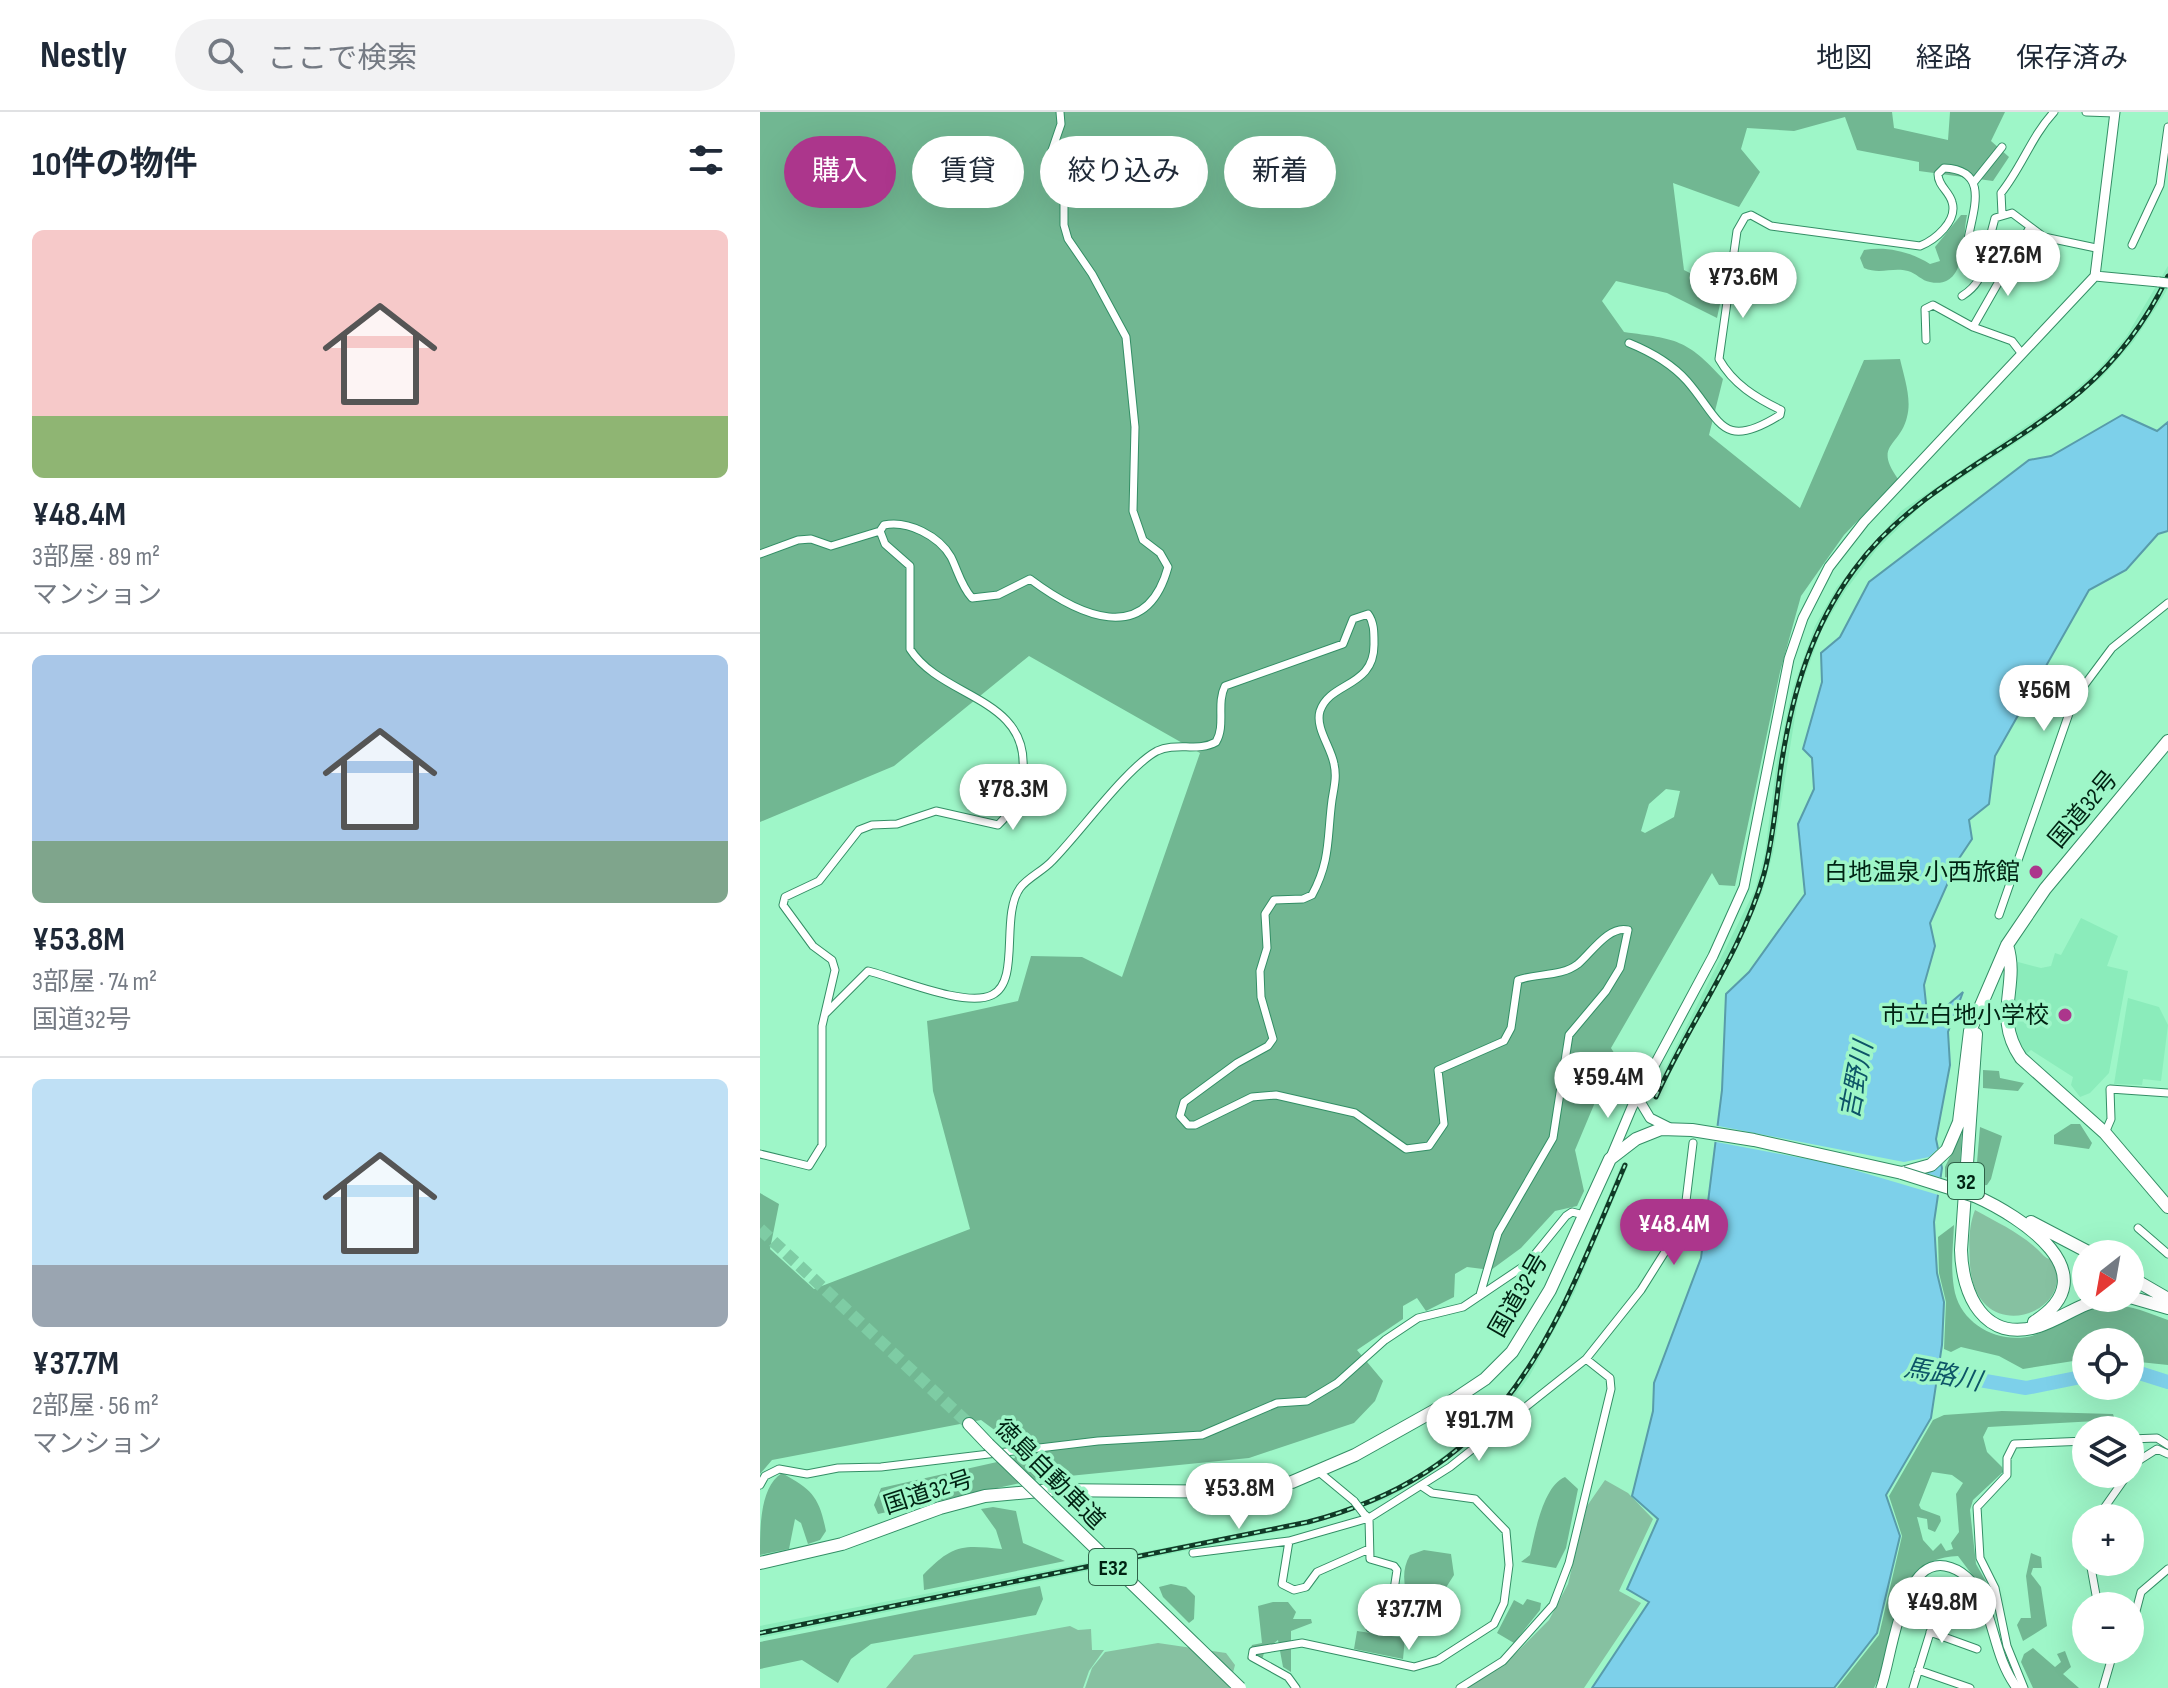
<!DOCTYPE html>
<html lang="ja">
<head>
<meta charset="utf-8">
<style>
  :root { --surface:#fff; --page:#f2f2f3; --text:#1f2937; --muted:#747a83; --line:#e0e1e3; --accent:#ac368c }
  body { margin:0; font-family:"Sofia Sans Condensed","Noto Sans JP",sans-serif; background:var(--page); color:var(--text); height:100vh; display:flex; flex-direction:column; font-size:30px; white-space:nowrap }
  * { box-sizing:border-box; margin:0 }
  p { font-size:26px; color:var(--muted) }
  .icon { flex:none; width:44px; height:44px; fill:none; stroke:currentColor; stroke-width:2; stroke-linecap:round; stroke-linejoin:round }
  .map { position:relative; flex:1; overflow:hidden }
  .drawer { display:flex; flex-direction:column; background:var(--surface); width:760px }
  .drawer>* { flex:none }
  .banner { position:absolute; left:24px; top:24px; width:760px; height:72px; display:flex; gap:16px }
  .needle { width:52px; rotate:211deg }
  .controls { position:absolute; left:1312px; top:1128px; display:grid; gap:16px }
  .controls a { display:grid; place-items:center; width:72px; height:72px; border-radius:50%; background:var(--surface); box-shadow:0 8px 32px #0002; font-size:40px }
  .price { position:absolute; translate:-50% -68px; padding:0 18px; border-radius:28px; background:#fff; color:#222; font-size:26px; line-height:52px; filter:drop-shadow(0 2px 4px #0008) }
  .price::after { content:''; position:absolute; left:50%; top:48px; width:24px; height:18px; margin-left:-12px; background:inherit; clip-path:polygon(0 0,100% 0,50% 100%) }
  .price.on { background:var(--accent); color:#fff }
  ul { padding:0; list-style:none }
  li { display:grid; align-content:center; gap:16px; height:424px; padding:0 32px }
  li+li { border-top:2px solid var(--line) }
  li span { display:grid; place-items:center; height:248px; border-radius:12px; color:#555 }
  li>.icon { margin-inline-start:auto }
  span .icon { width:144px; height:144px; fill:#fffc; stroke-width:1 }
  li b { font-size:34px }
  h2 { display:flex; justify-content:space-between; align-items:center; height:96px; padding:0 32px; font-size:34px }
  .tag { padding:0 28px; border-radius:36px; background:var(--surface); box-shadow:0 8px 32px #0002; font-size:28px; line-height:72px }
  .tag.on { background:var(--accent); color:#fff }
  header { display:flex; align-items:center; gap:48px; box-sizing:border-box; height:112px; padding:0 40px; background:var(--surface); border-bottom:2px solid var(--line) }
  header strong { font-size:38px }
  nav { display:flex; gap:44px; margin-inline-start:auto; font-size:28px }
  .search { width:560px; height:72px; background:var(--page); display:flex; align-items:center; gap:20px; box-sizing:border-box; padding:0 28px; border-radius:44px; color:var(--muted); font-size:30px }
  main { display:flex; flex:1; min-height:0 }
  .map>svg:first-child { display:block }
</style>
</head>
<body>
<header>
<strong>Nestly</strong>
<div class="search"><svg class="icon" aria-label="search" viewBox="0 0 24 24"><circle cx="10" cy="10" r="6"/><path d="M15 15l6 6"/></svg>ここで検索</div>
<nav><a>地図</a><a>経路</a><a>保存済み</a></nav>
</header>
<main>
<section class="drawer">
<h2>10件の物件<svg class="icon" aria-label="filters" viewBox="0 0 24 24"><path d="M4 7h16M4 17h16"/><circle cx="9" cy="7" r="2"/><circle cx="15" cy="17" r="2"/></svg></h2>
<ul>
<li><span style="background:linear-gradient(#f6c9c9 75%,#8fb573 0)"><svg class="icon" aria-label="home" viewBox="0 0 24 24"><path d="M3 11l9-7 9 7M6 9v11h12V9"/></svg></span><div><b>¥48.4M</b><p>3部屋 · 89 m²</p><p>マンション</p></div></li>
<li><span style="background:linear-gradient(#a9c7e8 75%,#7fa58c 0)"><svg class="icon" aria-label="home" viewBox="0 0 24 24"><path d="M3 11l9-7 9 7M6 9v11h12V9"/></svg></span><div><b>¥53.8M</b><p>3部屋 · 74 m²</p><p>国道32号</p></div></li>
<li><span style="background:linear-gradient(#bfe0f5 75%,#9aa5b1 0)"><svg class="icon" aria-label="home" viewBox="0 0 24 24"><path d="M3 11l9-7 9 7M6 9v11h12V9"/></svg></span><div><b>¥37.7M</b><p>2部屋 · 56 m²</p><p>マンション</p></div></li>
</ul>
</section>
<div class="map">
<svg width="1408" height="1576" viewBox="0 0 1408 1576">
  <rect width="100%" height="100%" fill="#9ef6c8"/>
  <path fill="#8becbb" d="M1408,154V176L1399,191L1373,230L1342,265L1274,319L1165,390L1116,438L1085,479L1062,517L1039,580L1013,741L1002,781L898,986L892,983L995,778L1005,741L1017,649L1032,579L1055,514L1077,475L1141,399L1300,291L1337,259L1366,225Z
    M1321,806L1358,824L1347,854L1368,859L1349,961L1330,981L1320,985L1311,973L1313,965L1271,938L1264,944L1250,917L1249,898L1258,850L1281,856L1291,854L1295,841L1301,843Z
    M1368,886L1399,895L1408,913L1401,969L1383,967L1382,973L1354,972Z
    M862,1051L868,1054L814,1181L769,1265L742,1300L711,1331L631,1385L550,1413L0,1526V1514L548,1408L605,1390L656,1365L707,1326L738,1296L764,1263L809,1178Z"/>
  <path fill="#86c1a1" d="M1215,1098C1240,1112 1265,1123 1284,1144C1290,1149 1289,1144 1293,1151C1318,1201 1216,1238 1210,1153C1209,1134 1208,1116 1215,1098Z
    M845,1368L868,1381L893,1407L859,1479L881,1491L824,1576H706L752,1545L789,1508L808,1472L827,1394Z
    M310,1514L318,1518L331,1517L332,1538H344L329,1559L323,1576H126L154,1543Z
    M398,1531L466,1541L475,1553L469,1576H325L332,1556L345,1540Z"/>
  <path fill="#71b792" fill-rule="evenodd" d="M0,0H1132L1134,16L1188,28L1190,0H1245L1231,29L1249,45L1233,69L1159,59V50L1097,38L1085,5L1034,19L987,16L981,37L1000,60L979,95L913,71L924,158L963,178L957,206L907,181L856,169L842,189L864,220C916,227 927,227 963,267L949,323L1040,396L1104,248L1140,247C1144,265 1152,287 1147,305C1140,335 1113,332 1138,367L1084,423L1041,484L1020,560L975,774L959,773L952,761L851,936L863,955L855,976H841L815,1038L824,1079L817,1094L795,1099L761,1136L731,1158L707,1155L695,1162L694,1185L666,1199L657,1186L643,1194V1207L597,1238L623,1269L615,1289L594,1311L489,1346L279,1367L118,1402L114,1393L121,1376L255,1346L252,1331L221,1308L12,1348L0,1362V1081L19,1092L10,1137L54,1177L210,1117L173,979L167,909L258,889L271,844L322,845L362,865L440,641L269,544L134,654L0,710ZM906,677L920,679L914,705L885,721L881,719L889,692Z
    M1201,103H1207C1202,126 1207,178 1170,170C1162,169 1156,161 1148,159C1132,155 1120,163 1104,156L1100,146L1104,138C1127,134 1151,140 1170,152L1180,149L1175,135Z
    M1223,958L1239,959L1240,966L1264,971L1258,979L1223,976Z
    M1311,1012H1320L1332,1031L1329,1037L1294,1032V1023Z
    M1220,1015L1242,1024L1231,1067L1227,1073L1215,1074Z
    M1202,1020L1199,1069L1185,1065V1055Z
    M1194,1113C1193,1135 1190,1159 1195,1181C1204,1217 1247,1235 1280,1221C1302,1211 1323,1194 1348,1193C1369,1192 1389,1201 1408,1208V1253L1370,1249V1230H1326V1247L1263,1257L1239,1244L1201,1235L1191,1240L1184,1237L1186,1190L1179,1161L1178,1125Z
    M1242,1299L1353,1302L1355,1308L1228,1315L1223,1325L1227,1340L1242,1355L1243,1360L1213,1388L1210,1398L1216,1452L1236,1487L1235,1494H1230L1225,1480L1198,1444C1122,1448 1142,1528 1114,1576H1077L1119,1523L1142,1424L1129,1384L1173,1308L1184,1303ZM1172,1360L1192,1363L1203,1371L1196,1382L1199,1420L1191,1431L1193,1437L1186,1439L1181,1431L1173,1439L1163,1428L1157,1405L1167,1407L1168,1417L1175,1420L1181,1409L1180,1404L1161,1397L1159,1393Z
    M22,1361C52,1378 59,1384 66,1419L60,1428L48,1432L41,1411L35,1407L29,1437L0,1443C0,1414 0,1375 22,1361Z
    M805,1365L818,1377L806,1436L796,1456L761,1450L770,1443C775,1421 783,1374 805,1365Z
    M233,1395L256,1399L263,1431L305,1449L164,1478L163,1463C193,1432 202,1433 242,1437L236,1418L221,1397Z
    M664,1438L691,1442L694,1463L673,1496L649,1494C645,1476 640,1460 650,1443Z
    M1271,1441L1281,1445L1282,1456H1273L1271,1462L1281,1475L1287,1514L1263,1529L1257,1513L1261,1506H1271L1266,1464Z
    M411,1472L426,1475L435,1484L434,1507L429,1511L403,1485L399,1475Z
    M280,1474L283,1487L276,1503L111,1532L91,1547L78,1571L42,1548L0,1557V1530Z
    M767,1487L781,1491L780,1498L754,1531L737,1521L754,1488L763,1493Z
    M513,1490H528L536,1500L533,1507H551L552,1511L531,1519V1560L523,1555L518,1528L505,1538L500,1554L487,1547L492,1533L502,1531L498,1494Z
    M597,1519L645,1526L643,1547L594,1537Z
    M1273,1536L1295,1555L1301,1550L1297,1542L1305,1539L1311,1555L1303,1562L1319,1576H1273L1261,1550L1264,1542Z"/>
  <path fill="#7dd0ea" stroke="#589caa" stroke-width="2" d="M1362,303L1397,319L1408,310V419L1398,422L1366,458L1329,478L1235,644L1229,692L1209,708L1212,727L1198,748L1170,811L1175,834L1164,873L1168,910L1203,880L1188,920L1190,953L1176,1027L1182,1056L1174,1110L1177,1161L1184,1190L1182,1233L1171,1306L1126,1383L1140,1424L1117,1521L1074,1576H832L889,1490L867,1477L898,1407L872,1384L893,1299L894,1271L941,1146L962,978L966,882L989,860L1045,782L1038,712L1054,677L1052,646L1043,637L1062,570L1061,541L1080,525L1109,470L1269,348L1291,344Z"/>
  <path fill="#9ef6c8" d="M953,1013L1144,1050L1169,1045L1182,1033L1185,1049L1166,1061L1185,1067L1182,1084L1074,1052L951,1029Z"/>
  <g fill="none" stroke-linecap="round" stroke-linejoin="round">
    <path stroke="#7dd0ea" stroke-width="14" d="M1161,1258L1266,1276L1326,1264
      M1370,1258L1408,1270"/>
    <path stroke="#7ecca4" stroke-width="12" stroke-dasharray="12 6" stroke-linecap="butt" d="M0,1117L209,1312"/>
    <g stroke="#338e65" stroke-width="9">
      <path id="street" d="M1326,0L1355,1
        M1214,70L1242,35
        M1242,102L1241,81C1262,55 1271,25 1294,0
        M1372,133L1400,73L1408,15
        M1202,184C1218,174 1225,161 1222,142L1226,140L1235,106L1252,101L1284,125L1336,136
        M1166,228L1165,197L1173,193L1213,215
        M869,231C891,240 911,251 927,269C961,308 961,340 1020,303L1021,298C996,286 973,272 959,247L977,119L985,105L991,103L1011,114L1160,134C1175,128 1198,109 1192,90C1189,79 1178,74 1178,62L1184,56C1236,58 1208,108 1206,141L1214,146L1222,142
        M1262,242L1252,229L1213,215L1270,115
        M0,442L38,428L51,427L71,434L120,419L124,413C148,408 179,424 191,445C198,459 201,474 212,486L238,483L270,467C318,503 386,536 408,455L400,441L383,428L373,399L375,315L366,225L332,162L308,127L304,113V89L289,47L301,12L300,0
        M1239,803L1314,587L1352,536L1408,491
        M66,901L108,859C137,866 205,896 232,883C261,869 240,804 260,776C267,766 283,759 292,749C319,722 367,655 397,639C415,630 439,640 456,630C466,613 456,592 465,574L583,532L593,507L608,502C614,510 614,520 614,531C615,576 570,569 560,599C555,616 571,635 574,652C577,665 574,675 572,688C567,725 571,748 552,783L543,787L514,788L505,802L507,836L500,859L501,885L513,927L508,934L477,951L424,990L420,1004L428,1013H435L492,985L516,983L595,1001L646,1037L669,1034L684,1012L678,958L744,929L751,916L758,868C777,861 801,865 818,852C831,841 849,813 868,818L860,856L846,879L809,923L793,1026L738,1121L720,1183
        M1345,1021L1351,1007L1350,977L1408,981
        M0,1042L49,1054L62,1033V914L75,858L72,848L53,834L23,793L25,785L59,769L99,718L112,713L137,712L176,699L238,713C253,699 262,678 263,657C268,585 181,586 150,537V454L125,432L120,419
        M1378,1116L1408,1142
        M1370,1327L1397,1326L1408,1333
        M559,1360L594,1389
        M1370,1360L1378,1349L1397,1337L1408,1342
        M0,1373L5,1364L19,1357L47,1362L78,1356L121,1355L338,1329L442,1323L517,1291L547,1289L577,1271L625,1228L658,1206L703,1195L767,1152L806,1104L812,1100L824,1103
        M604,1402L609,1406L690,1355L826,1247L881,1178L908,1135L926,1089L933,1031
        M1337,1406L1368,1362
        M609,1437L557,1460L546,1475L534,1478L522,1472L529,1429L609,1406L610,1447L634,1454L637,1458L628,1518
        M433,1441L529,1429
        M1330,1450L1338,1494
        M1175,1479L1198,1488
        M610,1516L614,1486L631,1487
        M1170,1520L1217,1537
        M1370,1522L1381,1480L1408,1457
        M1158,1558L1210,1576
        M536,1576L528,1565L492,1545L493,1539L542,1531L654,1555L678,1548L734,1512L744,1491L749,1453L746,1419L715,1387L672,1381L663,1375
        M700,1576L743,1549L793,1493L809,1451L851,1277L850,1266L826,1247
        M1153,1576L1182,1482
        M1264,1576L1247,1534L1235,1476L1220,1446L1217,1395L1247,1363V1346L1254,1332L1326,1329
        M1343,1576L1354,1538"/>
    </g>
    <g stroke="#338e65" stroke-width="11">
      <path id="secondary" d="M1335,164L1355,0
        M1335,164L1399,170
        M878,986L890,1006L908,1015
        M851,1045L872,995L953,844L984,775L1029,547L1043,506L1069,455L1104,410L1335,164
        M1121,1576C1132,1548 1140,1446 1185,1454C1201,1457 1214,1469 1221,1485C1235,1515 1236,1548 1257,1576"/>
    </g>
    <g stroke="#338e65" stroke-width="14">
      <path id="highway" d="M1247,833C1260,875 1232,903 1261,946L1345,1021L1408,1095
        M1216,922L1201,1138C1202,1182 1224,1232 1279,1214C1303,1206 1322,1190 1348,1186
        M1215,1084C1260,1104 1351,1162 1274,1210
        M1271,1110L1332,1142
        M1370,1165L1408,1187
        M1370,1185L1408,1196
        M209,1312L228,1332
        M0,1451L82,1432L180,1396L225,1384L291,1378L486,1380L532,1370L595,1343L695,1287L725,1267L752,1240L790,1178L850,1047L876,1027L901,1017L932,1018L994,1028L1142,1061L1171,1053L1187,1038L1199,1010L1210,919L1247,833L1285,777L1408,629"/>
    </g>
    <use href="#street" stroke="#fff" stroke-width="7"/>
    <use href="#secondary" stroke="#fff" stroke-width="9"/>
    <use href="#highway" stroke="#fff" stroke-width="12"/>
    <g stroke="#103926" stroke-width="5">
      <path id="rail" d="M896,985C929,911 982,840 1004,762C1014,725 1016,686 1022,648C1033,579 1052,515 1094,458C1153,377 1246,342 1321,279C1358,247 1387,208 1408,164
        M0,1521L548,1410C749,1357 791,1226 865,1053"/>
    </g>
    <use href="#rail" stroke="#9ef6c8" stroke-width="2" stroke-dasharray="6" stroke-linecap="butt"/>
    <g stroke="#338e65" stroke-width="9" stroke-linecap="butt">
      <path id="street-bridge" d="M594,1389L604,1402"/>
    </g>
    <g stroke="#338e65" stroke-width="11" stroke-linecap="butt">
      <path id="secondary-bridge" d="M1399,170L1408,171"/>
    </g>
    <g stroke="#338e65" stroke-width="14" stroke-linecap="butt">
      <path id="highway-bridge" d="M1142,1061L1215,1084
        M228,1332L480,1576"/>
    </g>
    <use href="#street-bridge" stroke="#fff" stroke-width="7"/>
    <use href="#secondary-bridge" stroke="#fff" stroke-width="9"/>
    <use href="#highway-bridge" stroke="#fff" stroke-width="12"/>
  </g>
  <g fill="#ac368c" stroke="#9ef6c8" stroke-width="3">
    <circle cx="1276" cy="760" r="8"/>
    <circle cx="1305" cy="903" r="8"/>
  </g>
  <g text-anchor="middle" stroke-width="7" stroke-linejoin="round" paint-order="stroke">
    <g fill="#9ef6c8" stroke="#2f6249" stroke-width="2">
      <rect x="1188" y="1051" width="36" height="36" rx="6"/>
      <rect x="329" y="1437" width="48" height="36" rx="6"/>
    </g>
    <g font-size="22" font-weight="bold" fill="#002313">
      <text x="1206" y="1077">32</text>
      <text x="353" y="1463">E32</text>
    </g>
    <g font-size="24" fill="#002313" stroke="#9ef6c8">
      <text transform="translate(1323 697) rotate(-50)" y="8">国道32号</text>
      <text transform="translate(758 1183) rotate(-60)" y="8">国道32号</text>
      <text transform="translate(290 1362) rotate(45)" y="8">徳島自動車道</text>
      <text transform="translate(168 1380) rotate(-18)" y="8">国道32号</text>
    </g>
    <g font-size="24" fill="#002313" stroke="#9ef6c8" text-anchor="end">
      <text x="1260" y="768">白地温泉 小西旅館</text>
      <text x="1289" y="911">市立白地小学校</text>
    </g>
    <g font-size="26" font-style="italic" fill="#0d5467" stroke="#9ef6c8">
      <text transform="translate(1096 968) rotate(-79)" y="9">吉野川</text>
      <text transform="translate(1183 1262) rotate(11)" y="9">馬路川</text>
    </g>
  </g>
</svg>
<div class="controls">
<a><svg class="needle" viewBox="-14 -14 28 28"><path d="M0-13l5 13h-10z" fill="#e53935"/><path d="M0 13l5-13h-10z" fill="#747a83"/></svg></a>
<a><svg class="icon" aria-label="locate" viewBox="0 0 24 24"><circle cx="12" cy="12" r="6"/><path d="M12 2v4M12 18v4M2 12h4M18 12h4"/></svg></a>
<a><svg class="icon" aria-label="layers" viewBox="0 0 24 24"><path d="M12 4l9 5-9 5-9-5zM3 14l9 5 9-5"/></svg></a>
<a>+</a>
<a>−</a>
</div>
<b class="price" style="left:1248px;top:186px">¥27.6M</b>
<b class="price" style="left:983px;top:208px">¥73.6M</b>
<b class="price" style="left:1284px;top:621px">¥56M</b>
<b class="price" style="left:253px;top:720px">¥78.3M</b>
<b class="price" style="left:848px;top:1008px">¥59.4M</b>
<b class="price on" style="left:914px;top:1155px">¥48.4M</b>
<b class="price" style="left:719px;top:1351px">¥91.7M</b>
<b class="price" style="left:479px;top:1419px">¥53.8M</b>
<b class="price" style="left:1182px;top:1533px">¥49.8M</b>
<b class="price" style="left:649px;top:1540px">¥37.7M</b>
<div class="banner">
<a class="tag on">購入</a>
<a class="tag">賃貸</a>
<a class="tag">絞り込み</a>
<a class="tag">新着</a>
</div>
</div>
</main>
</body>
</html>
